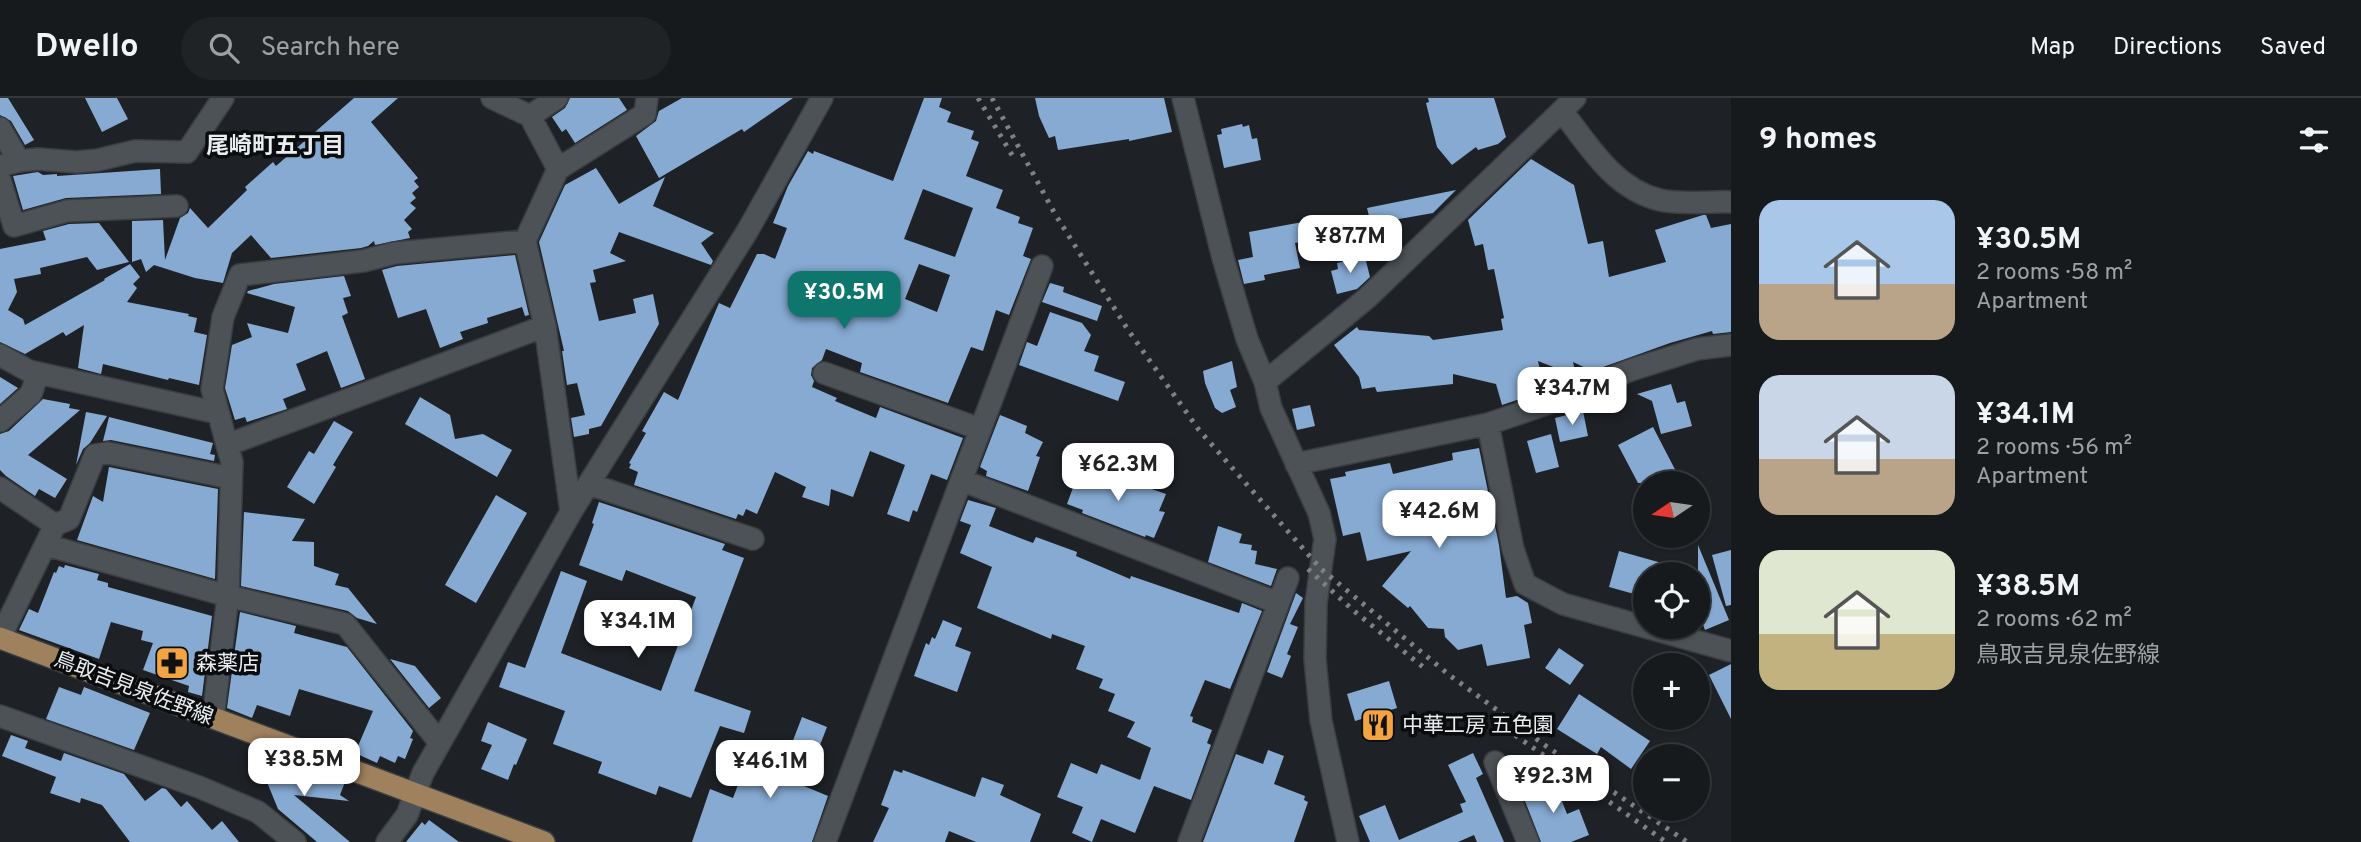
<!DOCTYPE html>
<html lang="en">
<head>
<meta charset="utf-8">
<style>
  :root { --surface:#161a1d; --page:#1f2326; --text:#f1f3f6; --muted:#9ea1a4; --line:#35383b; --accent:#0f766e }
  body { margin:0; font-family:Overpass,"Noto Sans JP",sans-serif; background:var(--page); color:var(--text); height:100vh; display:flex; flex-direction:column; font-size:26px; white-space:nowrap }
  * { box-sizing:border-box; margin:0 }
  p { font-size:23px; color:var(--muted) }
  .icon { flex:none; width:38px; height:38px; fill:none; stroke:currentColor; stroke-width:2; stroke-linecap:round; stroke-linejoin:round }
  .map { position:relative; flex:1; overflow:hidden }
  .details { display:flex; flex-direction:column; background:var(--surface); width:630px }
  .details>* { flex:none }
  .needle { width:46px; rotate:257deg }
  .buttons { position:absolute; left:1633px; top:373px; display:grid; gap:14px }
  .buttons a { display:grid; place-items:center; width:77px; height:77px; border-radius:50%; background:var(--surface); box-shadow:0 2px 5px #0004,0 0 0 2px var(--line); font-size:35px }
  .price { position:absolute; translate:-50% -60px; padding:0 16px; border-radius:14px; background:#fff; color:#222; font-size:23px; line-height:46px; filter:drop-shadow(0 2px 4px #0008) }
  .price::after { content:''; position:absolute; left:50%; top:42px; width:21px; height:16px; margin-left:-10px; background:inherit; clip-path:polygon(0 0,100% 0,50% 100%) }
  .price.selected { background:var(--accent); color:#fff }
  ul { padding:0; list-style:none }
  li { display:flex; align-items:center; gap:21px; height:175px; padding:0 28px }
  li span { display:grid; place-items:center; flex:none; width:196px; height:140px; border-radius:21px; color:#555 }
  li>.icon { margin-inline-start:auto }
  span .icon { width:84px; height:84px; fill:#fffc; stroke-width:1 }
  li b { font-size:30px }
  h2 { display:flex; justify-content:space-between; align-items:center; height:84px; padding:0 28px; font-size:30px }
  header { display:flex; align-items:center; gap:42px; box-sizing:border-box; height:98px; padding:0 35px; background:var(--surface); border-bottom:2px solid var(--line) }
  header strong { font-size:33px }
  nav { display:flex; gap:38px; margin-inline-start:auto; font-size:24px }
  .search { width:490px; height:63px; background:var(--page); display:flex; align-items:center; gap:18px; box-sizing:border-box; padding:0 24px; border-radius:38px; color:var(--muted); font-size:26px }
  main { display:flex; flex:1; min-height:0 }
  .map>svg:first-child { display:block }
</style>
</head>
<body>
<header>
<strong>Dwello</strong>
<div class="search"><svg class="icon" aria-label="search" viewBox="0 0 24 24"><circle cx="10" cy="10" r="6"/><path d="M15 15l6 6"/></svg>Search here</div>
<nav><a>Map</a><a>Directions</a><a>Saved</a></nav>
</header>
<main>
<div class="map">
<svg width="1731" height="744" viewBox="0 0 1731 744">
  <rect width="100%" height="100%" fill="#1e2227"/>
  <path fill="#87aad3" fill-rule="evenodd" d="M0,0H8L34,42L25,47L11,23L0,17Z
    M85,0H117L128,21L102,34Z
    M354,0H398L371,24L418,80L414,83L419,89L412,95L416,100L410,105L416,110L404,122L412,131L408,134L410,140L375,147L374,143L368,148L361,150L271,160L251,137L232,155L223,185L195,180L154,167L146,174L141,161L132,164V123L163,122L165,162L180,120L188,115L190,110L208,130L247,92L245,89L254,81L273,64L276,68Z
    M570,0H619L627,12L575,45L566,31L562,34L552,19L565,10Z
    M682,0H793L744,34L742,31L659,80L636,38L656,23L659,13Z
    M924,0H942L939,9L951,14L947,24L974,33L971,41L979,44L966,78L1003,92L996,110L1020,119L1018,125L1033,130L1023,158L1031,161L1009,217L996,212L983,253L971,249L948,305L860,274L862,265L826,251L822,262L812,270L811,277L814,283L812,289L837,300L835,303L876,320L880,309L963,340L947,382L931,376L917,414L913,412L909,424L887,416L905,367L870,353L853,399L831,391L829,408L802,399L806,389L775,374L757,416L746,411L743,418L738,416L736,421L634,387L638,374L629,370L631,366L629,365L646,335L642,333L664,294L678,302L719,205L730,210L757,156H764L775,161L787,130L773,125L788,88L808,53L813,56L814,53L893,83ZM923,91L973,110L955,159L904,141ZM919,166L950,177L937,214L905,201Z
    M1035,0H1164L1172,34L1129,43V41L1058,52L1055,38L1049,40L1039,18Z
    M1428,0H1494L1506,39L1498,46L1478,52L1476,49L1452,67L1437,49L1426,5L1429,4Z
    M1242,26L1243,29L1249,27L1252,41L1257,40L1261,62L1224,70L1217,37L1222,36L1221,31Z
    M1531,61L1574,87L1588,146L1603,143L1609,179L1666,164L1655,132L1703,117H1706L1711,130L1731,126V234L1713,236L1712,233L1670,245L1592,273L1573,264L1576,278L1538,263L1544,290L1541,294L1502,307L1496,286L1453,276V286L1377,294L1375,289L1362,291L1359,279L1334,247L1357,229L1359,232L1429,238L1433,242L1503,232L1501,221L1504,220L1494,171L1488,172L1483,146L1475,148L1468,122Z
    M596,70L619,106L665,79L653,108L714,135L701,145L713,163L711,167L619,134L610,155L626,163L593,172L596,184L590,185L599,223L636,215L633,201L653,196L659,226L601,328L589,331V336L574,339L571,320L585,317L577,285L567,287L562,253H564L539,144L565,87Z
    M160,71L161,96L66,100L23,112L13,78L38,74L43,77L57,76V78Z
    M1456,92L1433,115L1371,126L1367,110Z
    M1308,123L1311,142L1295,145L1300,170L1264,177L1265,182L1244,186L1238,162L1253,159L1249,134Z
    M99,125L129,164L97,172L87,159L40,170L41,176L14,181L17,194L8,212L23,221L25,227L105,182L104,181L130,166L140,179L133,186L137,190L127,204L189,216L188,218L197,220L194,234L207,237L199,287L169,280L168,282L103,266L101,276L78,270L84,227L66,238L63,234L25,256L0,244V151L46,142L43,133L69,126Z
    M515,157L529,217L525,218L522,209L487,220L488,225L460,234L463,241L440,250L426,211L398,220L382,172L397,168Z
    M1365,159L1370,179L1357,191L1337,196L1331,173L1338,171L1337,165Z
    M344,178L351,198L343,200L348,215L342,218L365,281L341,290L327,253L296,266L306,292L283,301L287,311L247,324L245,319L235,322L225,290L232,247L252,239L247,225L288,235L295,209L247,195L248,193L274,186Z
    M1050,185L1064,189L1063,194L1102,208L1097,223L1042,204Z
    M1050,214L1082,225L1091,237L1084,253L1099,258L1094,273L1125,284L1118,303L1019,267L1027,244L1037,248Z
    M1232,263L1237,289L1230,292L1236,309L1222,315L1215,310L1205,285L1203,273Z
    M0,279L18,290L0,306Z
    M1671,286L1677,305L1685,303L1692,328L1661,336L1652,303L1637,296Z
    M420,299L450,317L455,341L483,336L512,352L497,379L405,326Z
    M43,301L70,306L69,310L80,312L28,357L67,381L55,400L39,391L35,398L6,378L0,372V336L9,333Z
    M1310,307L1315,328L1297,332L1292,311Z
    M1583,313L1588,338L1560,344L1555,320Z
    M86,314L107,318L90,345L83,351L76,367Z
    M1000,317L1027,328L1025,335L1043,344L1036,358L1040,359L1028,393L986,378L987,373L980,369Z
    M109,319L213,345L210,356L215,357L214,363L111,342L103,343Z
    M334,323L353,334L333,367L336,369L314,406L287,389L309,353L314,356Z
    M1653,329L1682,385H1638L1618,347Z
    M1551,336L1559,369L1536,375L1527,343Z
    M1479,350L1499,447L1506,500L1517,498L1528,505L1532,525L1524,527L1530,560L1487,568L1482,546L1458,552L1445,539L1444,531L1428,530L1410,508L1408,510L1382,488L1411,453L1367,463L1360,434L1343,438L1330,381L1346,378L1345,374L1390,365L1393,376L1453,362L1452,355Z
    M1081,368L1143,391V388L1166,396L1159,413L1165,414L1154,440L1146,437L1145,439L1082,415L1083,412L1067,406Z
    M109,369L218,391L215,481L77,442L93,398L103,404Z
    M496,397L527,415L476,505L445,487Z
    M968,402L996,410L989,428L1033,445L1036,439L1077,454L1076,458L1130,481L1131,478L1239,515L1242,505L1262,513L1230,591L1205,582L1190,618L1193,619L1192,624L1212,632L1207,645L1211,647L1191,702L1154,688L1135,735L1101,721L1092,744L1072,735L1083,709L1057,699L1071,665L1097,676L1101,666L1140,682L1151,650L1127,639L1135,624L1108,613L1115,596L1099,590L1103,581L1076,571L1085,548L1052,536L1051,541L977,510L992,469L960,455L971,427L960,423Z
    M599,404L725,446L722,452L744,460L694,593L751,613L744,635L720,628L691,700L659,688L656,697L598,675L602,664L553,646L565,613L499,589L508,564L525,570L561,473L587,483L561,555L661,593L696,499L626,472L622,483L579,467L594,426L592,425Z
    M244,414L305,421L292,443L314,444V468L339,476L335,487L348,490L377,526L357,520L348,513L241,488Z
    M1218,428L1242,436L1239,445L1252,447L1251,452L1257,453L1255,466L1277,471L1271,488L1208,464Z
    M1698,447L1729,522L1705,532L1698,513Z
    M1731,452V507L1726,508L1712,457Z
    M1619,453L1683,471L1682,476H1645V499L1609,489Z
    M65,467L99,476L97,482L108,485V489L212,518L202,598L188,594L189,588L143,572L153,545L141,542L143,533L111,524L99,561L19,532L29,511L38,515L54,474L56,475L59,468L64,470Z
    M1296,495L1303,500L1290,526L1298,529L1287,556L1291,558L1282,580L1267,574Z
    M240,514L296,528L294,535L347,549L413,633L410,640L413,641L405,661L398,658L395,665L380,658L377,665L355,655L373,613L299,591L290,618L257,607L252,620L227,610Z
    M943,522L962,530L955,548L971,554L957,594L914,578L926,545L929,547L932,539L935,541Z
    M1559,550L1584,567L1570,587L1545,570Z
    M390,561L415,568L441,600L429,610Z
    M1731,566V621L1709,577Z
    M1389,583L1397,610L1355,623L1347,596Z
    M59,589L81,597L84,589L150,615L134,652L46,621Z
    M1579,596L1650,643L1631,671L1601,649L1597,656L1557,631Z
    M802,619L827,629L804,688L828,698L812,744H692L710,691L733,700L746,666L779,679Z
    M488,624L527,641L516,667L514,666L508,682L481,671L492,647L481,643Z
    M11,637L28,643L25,650L61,663L64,655L124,676L145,703L162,690L166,691L181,709L187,703L212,732L222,723L239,744H130L102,707L81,700L80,705L50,695L56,679L2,658Z
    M1268,652L1284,658L1274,686L1305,698L1304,702L1308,704L1294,744H1203L1236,656L1263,666Z
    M1473,655L1483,676L1476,680L1504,744H1477L1474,737L1458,744H1370L1359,718L1385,707L1399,742L1463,714L1460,706L1466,704L1448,667Z
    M277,660L304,671L319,682L324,675L345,684L340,697L349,703L294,697L350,744H317L278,711L262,672L268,676Z
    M894,672L902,675L903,672L975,699L982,679L1004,687L1000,697L1041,716L1030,744H976L949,733L945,744H873L889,710L881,707Z
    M1543,680L1547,691L1556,688L1567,716L1579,711L1589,737L1571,744H1541L1523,698L1530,695L1527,686Z
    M429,722L459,744H406L422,724L425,727Z"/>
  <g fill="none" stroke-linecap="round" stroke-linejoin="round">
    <g stroke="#3a3e41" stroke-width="24">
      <path id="minor" d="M492,0L530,18L558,71L525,143L545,228
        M1183,0L1223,160L1247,241L1265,284L1271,310L1319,415L1325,441L1316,505L1315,561L1321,623L1348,744
        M1562,13C1589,48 1614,91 1660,102C1682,107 1709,103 1731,104
        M530,18L557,0
        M0,30L19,63
        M0,68L19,63L38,61L76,64L98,62L135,53L187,54L223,0
        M558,71L645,16L647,0
        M0,82L14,128L67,113L177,108
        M0,257L29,273L218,315
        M824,275L980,331
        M1265,284L1367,200L1575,0
        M0,323L31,296L38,275
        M1488,326L1513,451L1525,486L1563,506L1731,553
        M227,347L212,291L223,219L240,177L363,163L395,155L525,143
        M1296,366L1488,326L1544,307L1631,272L1697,251L1731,247
        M961,382L1278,505
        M589,386L753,441
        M0,390L55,427
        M46,447L228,498L345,526L440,645
        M0,540L55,427L69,421L95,357L108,355L231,380
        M0,618L199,689L258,714L295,744
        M213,620L228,498L232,364L227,347L545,228L571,414
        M1495,664L1528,744
        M387,744L407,717L423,675L571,414L748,132L822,0
        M825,744L1042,168
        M1189,744L1288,480"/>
    </g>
    <g stroke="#3a3e41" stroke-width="24">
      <path id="major" d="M0,540L544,744"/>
    </g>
    <use href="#minor" stroke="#4d5257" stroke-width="21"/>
    <use href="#major" stroke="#a0815e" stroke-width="21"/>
    <path stroke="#7e8185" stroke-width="5" stroke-dasharray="3.5 7" stroke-linecap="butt" d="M978,0L1015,62
      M992,0L1055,116L1128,232L1199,332L1321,471L1448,576L1546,648L1687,744
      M1308,471L1354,513L1428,573
      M1498,625L1666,744"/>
  </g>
  <defs>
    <g id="pharmacy-square" transform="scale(1.75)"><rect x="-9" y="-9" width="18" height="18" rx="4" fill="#f3a442" stroke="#0a0c0e"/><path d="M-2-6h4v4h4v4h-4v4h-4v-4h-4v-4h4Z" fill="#111"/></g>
    <g id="restaurant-square" transform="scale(1.75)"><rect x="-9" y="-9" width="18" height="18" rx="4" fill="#f3a442" stroke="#0a0c0e"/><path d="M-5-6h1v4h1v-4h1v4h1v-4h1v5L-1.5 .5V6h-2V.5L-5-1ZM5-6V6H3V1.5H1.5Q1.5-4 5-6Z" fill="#111"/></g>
  </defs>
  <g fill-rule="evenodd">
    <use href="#pharmacy-square" x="172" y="565"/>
    <use href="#restaurant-square" x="1378" y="627"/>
  </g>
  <g text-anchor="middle" stroke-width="7" stroke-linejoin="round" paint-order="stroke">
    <g font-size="21" fill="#eaedf0" stroke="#0a0c0e" text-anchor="start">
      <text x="196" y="572">森薬店</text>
      <text x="1402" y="634">中華工房 五色園</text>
    </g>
    <g font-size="21" fill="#eaedf0" stroke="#0a0c0e">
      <text transform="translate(134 590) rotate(21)" y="7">鳥取吉見泉佐野線</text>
    </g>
    <g font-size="23" font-weight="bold" fill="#eaedf0" stroke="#0a0c0e">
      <text x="275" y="55">尾崎町五丁目</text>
    </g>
  </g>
</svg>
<div class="buttons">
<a><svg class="needle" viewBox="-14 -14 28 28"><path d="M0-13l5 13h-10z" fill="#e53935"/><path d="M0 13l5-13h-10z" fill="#9ea1a4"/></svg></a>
<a><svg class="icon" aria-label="locate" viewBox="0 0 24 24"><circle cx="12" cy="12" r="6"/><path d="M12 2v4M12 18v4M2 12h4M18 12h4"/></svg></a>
<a>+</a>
<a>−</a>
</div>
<b class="price" style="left:1350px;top:177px">¥87.7M</b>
<b class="price selected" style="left:844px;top:233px">¥30.5M</b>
<b class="price" style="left:1572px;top:329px">¥34.7M</b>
<b class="price" style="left:1118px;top:405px">¥62.3M</b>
<b class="price" style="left:1439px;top:452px">¥42.6M</b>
<b class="price" style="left:638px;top:562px">¥34.1M</b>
<b class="price" style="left:304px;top:700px">¥38.5M</b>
<b class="price" style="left:770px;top:702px">¥46.1M</b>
<b class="price" style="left:1553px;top:717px">¥92.3M</b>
</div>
<section class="details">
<h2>9 homes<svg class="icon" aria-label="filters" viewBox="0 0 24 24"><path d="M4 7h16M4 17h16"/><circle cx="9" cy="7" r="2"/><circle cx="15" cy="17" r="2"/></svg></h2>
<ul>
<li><span style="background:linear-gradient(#a9c7e8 60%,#b9a48a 0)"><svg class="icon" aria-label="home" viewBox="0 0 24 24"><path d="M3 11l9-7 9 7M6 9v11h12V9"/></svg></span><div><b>¥30.5M</b><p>2 rooms · 58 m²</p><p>Apartment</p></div></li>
<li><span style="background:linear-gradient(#c9d6e8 60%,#b9a48a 0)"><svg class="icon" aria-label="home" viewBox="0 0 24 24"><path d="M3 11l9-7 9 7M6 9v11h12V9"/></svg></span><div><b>¥34.1M</b><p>2 rooms · 56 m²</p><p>Apartment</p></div></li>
<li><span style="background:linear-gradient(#dfe7d0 60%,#c2b280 0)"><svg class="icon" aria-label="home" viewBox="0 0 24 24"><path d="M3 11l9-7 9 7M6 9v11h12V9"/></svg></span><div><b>¥38.5M</b><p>2 rooms · 62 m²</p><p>鳥取吉見泉佐野線</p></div></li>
</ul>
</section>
</main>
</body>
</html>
